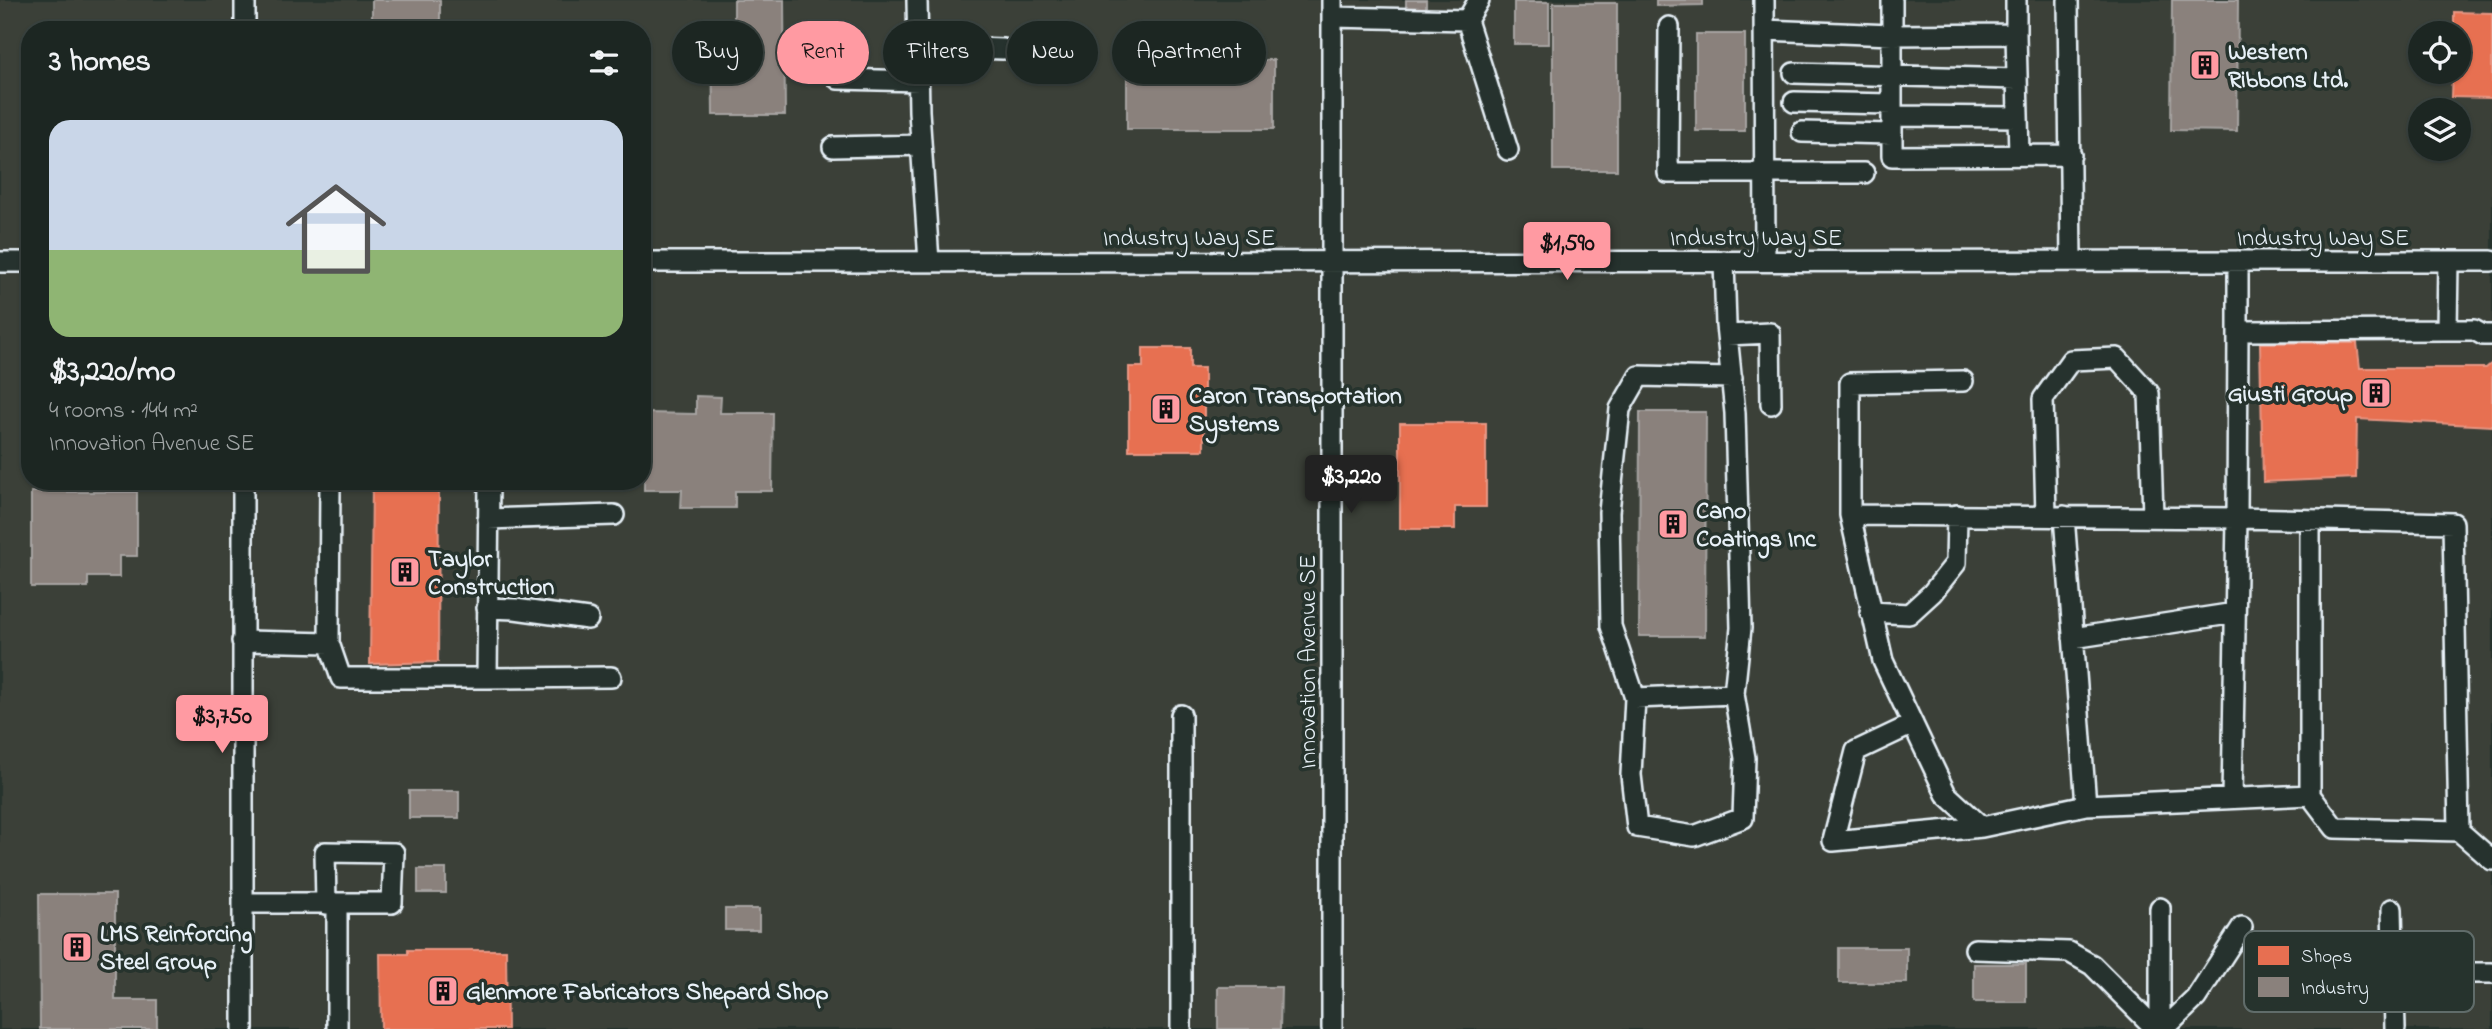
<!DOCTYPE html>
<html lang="en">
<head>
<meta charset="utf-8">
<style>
  :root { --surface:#1c2622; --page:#29322f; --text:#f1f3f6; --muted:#a0a5a5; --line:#3a4340; --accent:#ff9aa2 }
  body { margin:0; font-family:"Indie Flower",sans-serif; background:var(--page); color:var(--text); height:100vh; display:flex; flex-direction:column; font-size:26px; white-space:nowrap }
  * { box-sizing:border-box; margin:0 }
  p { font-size:23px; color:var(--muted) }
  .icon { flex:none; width:38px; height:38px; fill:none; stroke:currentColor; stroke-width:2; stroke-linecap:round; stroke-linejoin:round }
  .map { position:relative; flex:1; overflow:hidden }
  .panel { position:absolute; left:21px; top:21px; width:630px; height:469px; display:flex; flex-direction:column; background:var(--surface); border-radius:28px; box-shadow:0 2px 5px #0004,0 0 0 2px var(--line) }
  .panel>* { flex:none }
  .top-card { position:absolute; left:672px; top:21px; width:665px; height:63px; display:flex; gap:14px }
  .tools { position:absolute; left:2408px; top:21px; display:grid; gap:14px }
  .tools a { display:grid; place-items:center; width:63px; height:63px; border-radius:50%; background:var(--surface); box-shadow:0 2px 5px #0004,0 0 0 2px var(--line); font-size:35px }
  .price { position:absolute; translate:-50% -60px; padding:0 16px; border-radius:7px; background:var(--accent); color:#111; font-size:23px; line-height:46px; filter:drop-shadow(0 2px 4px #0008) }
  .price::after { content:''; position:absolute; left:50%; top:42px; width:21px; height:16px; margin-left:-10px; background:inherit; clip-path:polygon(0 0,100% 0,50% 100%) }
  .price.active { background:#222; color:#fff }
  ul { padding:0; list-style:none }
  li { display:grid; align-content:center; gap:14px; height:371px; padding:0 28px }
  li span { display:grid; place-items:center; height:217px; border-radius:21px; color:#555 }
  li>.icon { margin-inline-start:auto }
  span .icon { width:126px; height:126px; fill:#fffc; stroke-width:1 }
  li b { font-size:30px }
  h2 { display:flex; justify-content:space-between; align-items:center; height:84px; padding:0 28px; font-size:30px }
  .tag { padding:0 24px; border-radius:32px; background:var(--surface); box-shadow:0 2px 5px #0004,0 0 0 2px var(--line); font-size:24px; line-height:63px }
  .tag.active { background:var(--accent); color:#111 }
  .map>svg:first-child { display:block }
</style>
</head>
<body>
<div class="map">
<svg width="2492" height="1029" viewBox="0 0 2492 1029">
  <rect width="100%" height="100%" fill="#26332d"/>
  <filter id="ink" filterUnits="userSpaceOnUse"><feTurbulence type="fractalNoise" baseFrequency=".0143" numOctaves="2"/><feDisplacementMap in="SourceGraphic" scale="14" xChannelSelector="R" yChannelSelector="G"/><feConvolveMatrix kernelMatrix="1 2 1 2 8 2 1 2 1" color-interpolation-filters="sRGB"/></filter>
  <g filter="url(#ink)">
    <path fill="#3a4039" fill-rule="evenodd" d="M0,0H2492V1029H0ZM30,30H642V481H30ZM2420,33H2459V72H2420ZM2420,110H2459V149H2420Z"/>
    <path fill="#e76f51" stroke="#e79683" stroke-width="2" d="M2454,12L2492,13V98L2451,97L2452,72H2459V33H2454Z
      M2260,343H2357L2360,368H2486L2492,363V426L2357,419L2356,478L2263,482Z
      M1143,348H1190V368H1204V450H1129V367H1143Z
      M1400,423H1486V507H1455V529H1400Z
      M372,481H439L438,662L370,664Z
      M408,950H506L507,1029H381L380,954H408Z"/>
    <path fill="#8a817c" stroke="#a6a3a1" stroke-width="2" d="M372,0H440V30H372Z
      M734,0H784L785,115H713L712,33H734Z
      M1406,0H1426V9H1406Z
      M1656,0H1703V5L1656,6Z
      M2172,0H2238L2237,131L2171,130Z
      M1514,2H1549V44H1514Z
      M1553,3H1617V170H1553Z
      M1696,34H1745V131H1696Z
      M1127,60H1274V129H1127Z
      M696,396L721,397L720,413H773L772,491H735V508H681L682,490H644L645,413L696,414Z
      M1640,412H1706L1705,636H1639Z
      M31,492H137V556H119V577H88V587H31Z
      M409,791H459V818H409Z
      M418,869H446V893H418Z
      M39,894H115V1000H157V1029H40Z
      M725,909H759V930H725Z
      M1839,948H1907V983H1839Z
      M1974,964H2026V1002H1974Z
      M1218,987H1281L1280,1029H1218Z"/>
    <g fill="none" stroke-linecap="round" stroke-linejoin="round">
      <g stroke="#e8f1f8" stroke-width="24">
        <path id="minor" d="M917,0L919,111L929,262
          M1332,0V1029
          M1764,0L1765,261
          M1892,0V156L2071,155
          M2068,0L2071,261
          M1332,17L1467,20L1479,0
          M1467,20L1508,150
          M1669,27L1668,173H1864
          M245,30V0
          M1765,30L1892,35L2016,34L2019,155
          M2016,34V0
          M918,46L1003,49
          M1794,73L2017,79
          M838,79L919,81
          M1794,102L1892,104
          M1892,116L2018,117
          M1802,132L1892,134
          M833,147L921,145
          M1724,261L1726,325L1735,413L1741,628L1734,694L1745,758L1743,818L1694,836L1637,827L1631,775L1635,698L1611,626L1609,512L1620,409L1639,376L1732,378
          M2238,261V331L2447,330L2448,261
          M0,262H30
          M642,262L2492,261
          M2447,330H2474L2483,335H2492
          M2238,331L2237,518L2453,523L2459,831L2335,828L2310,795V520
          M1727,335L1770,333L1771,404
          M1963,381L1850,383V515L2237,518L2232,798
          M330,481L329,643L341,678H487L489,481
          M1850,515L1883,661L1946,794L1982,827L2086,805L2064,516
          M2046,516L2043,399L2071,360L2117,358L2149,393L2153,516
          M488,519L614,515
          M487,608L515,609L588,619
          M1870,612L1909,614L1932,593L1956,563L1957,515
          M2073,638L2235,613
          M242,641L329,643
          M487,678L611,677
          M1635,698L1734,694
          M1181,715V1029
          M1913,724L1856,751L1833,841L1982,827
          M2086,805L2310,795
          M2459,831L2492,860
          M243,903H392L394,853L325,852L326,904
          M337,904V1029
          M2392,909L2395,1029
          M1975,949L2069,952L2092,965L2156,1029
          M2393,973H2492
          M243,1029V481
          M2160,1029V908
          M2164,1029L2196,998L2242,927"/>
      </g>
      <use href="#minor" stroke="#26332d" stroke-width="19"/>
    </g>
  </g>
  <defs>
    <g id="building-square" transform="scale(1.575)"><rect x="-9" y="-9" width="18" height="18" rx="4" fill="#ff9aa2" stroke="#26332d"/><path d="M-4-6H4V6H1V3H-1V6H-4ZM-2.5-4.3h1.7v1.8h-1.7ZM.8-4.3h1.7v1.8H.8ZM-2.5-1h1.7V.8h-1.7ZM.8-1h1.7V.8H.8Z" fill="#111"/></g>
  </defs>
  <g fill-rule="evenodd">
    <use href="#building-square" x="2205" y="65"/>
    <use href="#building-square" x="2376" y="393"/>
    <use href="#building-square" x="1166" y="409"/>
    <use href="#building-square" x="1673" y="524"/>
    <use href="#building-square" x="405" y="572"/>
    <use href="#building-square" x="77" y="947"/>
    <use href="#building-square" x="443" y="991"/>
  </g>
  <g text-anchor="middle" stroke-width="7" stroke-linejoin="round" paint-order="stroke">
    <g font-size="24" font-weight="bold" fill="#e8f1f8" stroke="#26332d" text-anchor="start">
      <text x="2228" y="59">Western<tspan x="2228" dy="28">Ribbons Ltd.</tspan></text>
      <text x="2353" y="401" text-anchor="end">Giusti Group</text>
      <text x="1189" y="403">Caron Transportation<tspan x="1189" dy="28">Systems</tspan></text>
      <text x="1696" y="518">Cano<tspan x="1696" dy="28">Coatings Inc</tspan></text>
      <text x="428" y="566">Taylor<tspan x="428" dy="28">Construction</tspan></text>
      <text x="100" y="941">LMS Reinforcing<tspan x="100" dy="28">Steel Group</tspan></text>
      <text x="466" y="999">Glenmore Fabricators Shepard Shop</text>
    </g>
    <g font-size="24" fill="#e8f1f8" stroke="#26332d">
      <text x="1189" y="245">Industry Way SE</text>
      <text x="1756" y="245">Industry Way SE</text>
      <text x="2323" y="245">Industry Way SE</text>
      <text transform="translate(1307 662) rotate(-90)" y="8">Innovation Avenue SE</text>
    </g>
  </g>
  <rect x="2244" y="931" width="230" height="81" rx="10" fill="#26332d" stroke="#606c6a" stroke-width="2"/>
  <rect x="2258" y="946" width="31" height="19" fill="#e76f51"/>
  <rect x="2258" y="977" width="31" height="20" fill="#8a817c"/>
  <g font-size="19" fill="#e8f1f8">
    <text x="2301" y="962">Shops</text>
    <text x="2301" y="994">Industry</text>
  </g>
</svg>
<div class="tools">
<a><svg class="icon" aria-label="locate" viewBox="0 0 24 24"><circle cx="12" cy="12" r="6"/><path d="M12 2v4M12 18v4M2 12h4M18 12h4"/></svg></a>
<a><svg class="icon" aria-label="layers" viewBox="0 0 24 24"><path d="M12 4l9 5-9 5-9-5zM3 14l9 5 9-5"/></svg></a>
</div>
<b class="price" style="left:1567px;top:282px">$1,590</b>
<b class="price active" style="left:1351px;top:515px">$3,220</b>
<b class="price" style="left:222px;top:755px">$3,750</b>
<div class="top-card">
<a class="tag">Buy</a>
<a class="tag active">Rent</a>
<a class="tag">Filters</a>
<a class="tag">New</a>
<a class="tag">Apartment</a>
</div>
<section class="panel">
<h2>3 homes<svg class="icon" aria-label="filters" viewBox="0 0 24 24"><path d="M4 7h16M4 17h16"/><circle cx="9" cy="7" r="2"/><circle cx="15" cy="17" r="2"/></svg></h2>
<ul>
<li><span style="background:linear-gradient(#c9d6e8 60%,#8fb573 0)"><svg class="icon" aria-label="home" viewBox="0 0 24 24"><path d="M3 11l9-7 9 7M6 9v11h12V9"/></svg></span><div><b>$3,220/mo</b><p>4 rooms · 144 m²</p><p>Innovation Avenue SE</p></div></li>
</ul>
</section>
</div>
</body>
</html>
